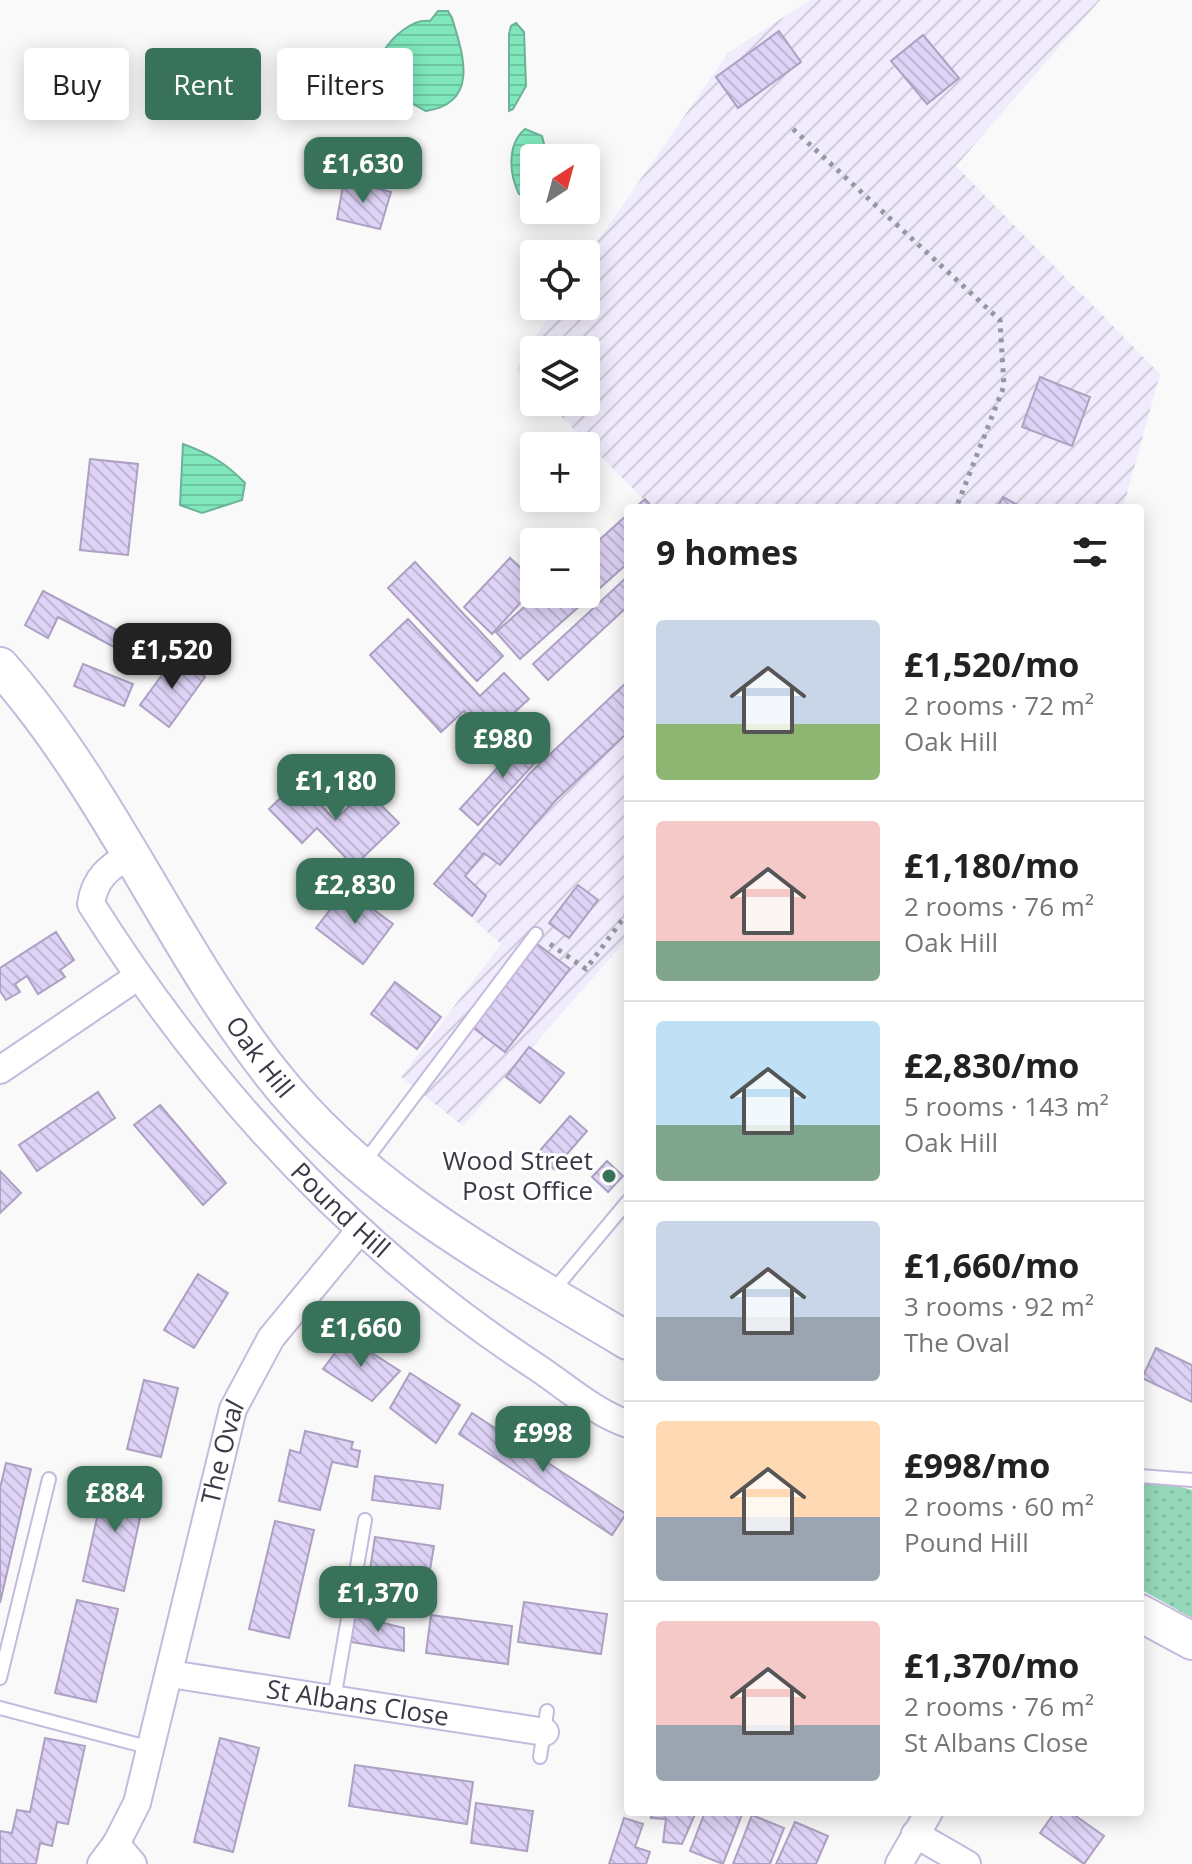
<!DOCTYPE html>
<html lang="en">
<head>
<meta charset="utf-8">
<style>
  :root { --surface:#fff; --page:#f6f6f6; --text:#222; --muted:#767676; --line:#e0e0e0; --accent:#39725a }
  body { margin:0; font-family:"Open Sans",sans-serif; background:var(--page); color:var(--text); height:100vh; display:flex; flex-direction:column; font-size:30px; white-space:nowrap }
  * { box-sizing:border-box; margin:0 }
  p { font-size:26px; color:var(--muted) }
  .icon { flex:none; width:44px; height:44px; fill:none; stroke:currentColor; stroke-width:2; stroke-linecap:round; stroke-linejoin:round }
  .map { position:relative; flex:1; overflow:hidden }
  .details { position:absolute; left:624px; top:504px; width:520px; height:1312px; display:flex; flex-direction:column; background:var(--surface); border-radius:8px; box-shadow:0 4px 20px #0003 }
  .details>* { flex:none }
  .top-card { position:absolute; left:24px; top:48px; width:480px; height:72px; display:flex; gap:16px }
  .needle { width:52px; rotate:36deg }
  .controls { position:absolute; left:520px; top:144px; display:grid; gap:16px }
  .controls a { display:grid; place-items:center; width:80px; height:80px; border-radius:8px; background:var(--surface); box-shadow:0 4px 20px #0003; font-size:40px }
  .price { position:absolute; translate:-50% -68px; padding:0 18px; border-radius:16px; background:var(--accent); color:#fff; font-size:26px; line-height:52px; filter:drop-shadow(0 2px 4px #0008) }
  .price::after { content:''; position:absolute; left:50%; top:48px; width:24px; height:18px; margin-left:-12px; background:inherit; clip-path:polygon(0 0,100% 0,50% 100%) }
  .price.selected { background:#222; color:#fff }
  ul { padding:0; list-style:none }
  li { display:flex; align-items:center; gap:24px; height:200px; padding:0 32px }
  li+li { border-top:2px solid var(--line) }
  li span { display:grid; place-items:center; flex:none; width:224px; height:160px; border-radius:8px; color:#555 }
  li>.icon { margin-inline-start:auto }
  span .icon { width:96px; height:96px; fill:#fffc; stroke-width:1 }
  li b { font-size:34px }
  h2 { display:flex; justify-content:space-between; align-items:center; height:96px; padding:0 32px; font-size:34px }
  .tag { padding:0 28px; border-radius:8px; background:var(--surface); box-shadow:0 4px 20px #0003; font-size:28px; line-height:72px }
  .tag.selected { background:var(--accent); color:#fff }
  .map>svg:first-child { display:block }
</style>
</head>
<body>
<div class="map">
<svg width="1192" height="1864" viewBox="0 0 1192 1864">
  <defs>
    <pattern id="industrial-furrows" width="10" height="10" patternUnits="userSpaceOnUse" patternTransform="scale(2)"><rect width="10" height="10" fill="#f1ecfd"/><path d="M-1 1l2-2M0 10L10 0M9 11l2-2" fill="none" stroke="#d0cbda"/></pattern>
    <pattern id="grass-dots" width="8" height="8" patternUnits="userSpaceOnUse" patternTransform="scale(2)"><rect width="8" height="8" fill="#94d8b9"/><path d="M2 2h.1M6 6h.1" fill="none" stroke="#80baa0" stroke-width="1.8" stroke-linecap="round"/></pattern>
    <pattern id="water-rules" width="6" height="5" patternUnits="userSpaceOnUse" patternTransform="scale(2)"><rect width="6" height="5" fill="#7fe7bb"/><path d="M0 2.5h6" fill="none" stroke="#6fc7a2"/></pattern>
    <pattern id="building-back-hatch" width="6" height="6" patternUnits="userSpaceOnUse" patternTransform="scale(2)"><rect width="6" height="6" fill="#ded3f6"/><path d="M-1 5l2 2M0 0l6 6M5-1l2 2" fill="none" stroke="#bfb6d4"/></pattern>
  </defs>
  <rect width="100%" height="100%" fill="#f9f9f9"/>
  <path fill="url(#industrial-furrows)" d="M810,0H1100L956,166L1160,374L1123,508H652L547,402H586V350H534V388L516,370L555,306H586V258L728,53Z
    M628,681V938L463,1126L401,1077L501,944L434,884L531,772Z"/>
  <path fill="url(#grass-dots)" d="M1140,1476L1192,1490V1618L1140,1589Z"/>
  <path fill="url(#water-rules)" stroke="#6bb298" stroke-width="2" d="M438,11H448L452,18C463,54 480,103 426,111C396,95 383,90 383,52C392,37 413,18 430,21Z
    M516,23L524,32L526,86L513,109L509,111V34L511,26Z
    M525,129L542,136L547,156L534,158V181L524,196L519,194C509,174 507,144 525,129Z
    M183,444C210,454 226,463 245,483L242,500L202,513L180,505Z"/>
  <path fill="url(#building-back-hatch)" stroke="#aca1c2" stroke-width="2" d="M779,31L801,62L738,108L716,77Z
    M923,35L959,78L927,104L891,61Z
    M344,180L391,192L380,229L337,219Z
    M1040,377L1090,397L1072,446L1022,427Z
    M90,459L138,464L128,555L80,550Z
    M1003,497L1023,508H997Z
    M645,499L653,508H635Z
    M628,514V563L520,659L496,632L539,594H586V552Z
    M510,558L534,580V588L492,634L464,607Z
    M415,562L503,656L477,681L388,588Z
    M628,576V606L548,680L533,664Z
    M43,591L136,640L129,655L58,617L48,638L25,625Z
    M408,619L480,696L504,673L529,699L488,737L464,711L441,732L370,655Z
    M176,656L205,677L169,727L140,705Z
    M83,664L133,684L124,706L74,686Z
    M628,681V732L556,800L500,865L484,853L465,876L486,896L472,916L434,884L531,772Z
    M527,735L545,752L478,825L460,809Z
    M298,781L335,820L366,790L399,823L354,866L317,828L302,843L269,809Z
    M578,885L598,900L569,938L549,923Z
    M346,889L393,924L363,964L316,928Z
    M56,932L74,960L60,970L65,977L38,994L27,976L15,984L20,992L6,1000L0,991V968Z
    M536,943L570,969L505,1052L471,1026Z
    M395,982L441,1017L417,1049L371,1014Z
    M529,1047L564,1073L540,1103L506,1077Z
    M98,1092L115,1118L37,1171L19,1145Z
    M160,1105L226,1183L203,1205L134,1125Z
    M570,1116L587,1131L554,1169L537,1154Z
    M607,1161L623,1176L608,1192L592,1177Z
    M0,1171L21,1193L0,1213Z
    M198,1274L228,1293L194,1348L164,1330Z
    M347,1337L400,1371L372,1401L323,1369Z
    M1156,1348L1192,1365V1402L1142,1378Z
    M410,1373L460,1405L436,1443L390,1408Z
    M144,1380L178,1388L161,1457L127,1449Z
    M472,1413L626,1514L612,1535L459,1434Z
    M305,1431L353,1442L351,1449L360,1451L357,1467L332,1462L320,1510L279,1501L290,1450L300,1453Z
    M6,1463L31,1469L0,1603V1488Z
    M375,1476L443,1485L440,1509L372,1500Z
    M106,1477L147,1486L124,1591L83,1581Z
    M275,1521L314,1530L289,1638L249,1629Z
    M375,1537L434,1546L426,1593L368,1583Z
    M77,1600L118,1609L96,1702L55,1693Z
    M524,1602L607,1614L601,1654L518,1642Z
    M431,1615L512,1626L508,1664L426,1653Z
    M355,1616L404,1628V1651L351,1642Z
    M45,1738L85,1746L68,1824L57,1822L52,1846L40,1843L36,1864H0V1831L12,1833L17,1810L30,1812Z
    M220,1738L259,1748L233,1852L194,1842Z
    M355,1765L473,1782L467,1824L349,1806Z
    M476,1803L533,1811L527,1851L471,1843Z
    M651,1812H696L682,1844L663,1842L666,1819L651,1818Z
    M705,1812H743L723,1864L690,1851Z
    M1055,1812H1070L1104,1836L1084,1864L1040,1833Z
    M752,1815L784,1828L770,1864H733Z
    M624,1818L643,1824L635,1847L650,1852L646,1864H609Z
    M795,1822L828,1836L816,1864H776Z"/>
  <g fill="none" stroke-linecap="round" stroke-linejoin="round">
    <g stroke="#c5badd" stroke-width="16">
      <path id="lane" d="M363,1164L536,934
        M552,1292L628,1201
        M1140,1476L1192,1480
        M0,1678L49,1479
        M334,1699L365,1520
        M0,1708L151,1748
        M540,1757L547,1711"/>
    </g>
    <g stroke="#c5badd" stroke-width="30">
      <g id="street">
        <path id="s1" d="M130,854C109,868 95,877 91,904C208,1089 352,1246 535,1366C564,1385 595,1413 628,1424"/>
        <path d="M0,1070L137,977"/>
        <path id="s2" d="M170,1674L545,1732"/>
        <path d="M915,1834L967,1864"/>
        <path d="M116,1844L133,1864"/>
        <path id="s3" d="M101,1864L116,1844L137,1803L233,1409L271,1338L360,1230"/>
        <path d="M899,1864L929,1812"/>
      </g>
    </g>
    <g stroke="#c5badd" stroke-width="40">
      <g id="secondary">
        <path id="s4" d="M0,666C109,789 171,946 272,1074C366,1194 500,1264 628,1341"/>
        <path d="M1140,1613L1192,1641"/>
      </g>
    </g>
    <path stroke="#99979e" stroke-width="5" stroke-dasharray="4 6" stroke-linecap="butt" d="M793,129L1000,320L1004,386L956,508
      M550,944L586,969L628,912"/>
    <use href="#lane" stroke="#fff" stroke-width="12"/>
    <use href="#street" stroke="#fff" stroke-width="26"/>
    <use href="#secondary" stroke="#fff" stroke-width="36"/>
  </g>
  <circle fill="#39725a" stroke="#fff" stroke-width="3" cx="609" cy="1176" r="8"/>
  <g text-anchor="middle" stroke-width="6" stroke-linejoin="round" paint-order="stroke">
    <g font-size="26" fill="#3d3846" stroke="#fff">
      <text dy="9" stroke="none"><textPath href="#s4" startOffset="470">Oak Hill</textPath></text>
      <text dy="9" stroke="none"><textPath href="#s1" startOffset="462">Pound Hill</textPath></text>
      <text dy="9" stroke="none"><textPath href="#s3" startOffset="432">The Oval</textPath></text>
      <text dy="9" stroke="none"><textPath href="#s2" startOffset="190">St Albans Close</textPath></text>
    </g>
    <g font-size="26" fill="#3d3846" stroke="#fff" text-anchor="end">
      <text x="593" y="1170">Wood Street<tspan x="593" dy="30">Post Office</tspan></text>
    </g>
  </g>
</svg>
<div class="controls">
<a><svg class="needle" viewBox="-14 -14 28 28"><path d="M0-13l5 13h-10z" fill="#e53935"/><path d="M0 13l5-13h-10z" fill="#767676"/></svg></a>
<a><svg class="icon" aria-label="locate" viewBox="0 0 24 24"><circle cx="12" cy="12" r="6"/><path d="M12 2v4M12 18v4M2 12h4M18 12h4"/></svg></a>
<a><svg class="icon" aria-label="layers" viewBox="0 0 24 24"><path d="M12 4l9 5-9 5-9-5zM3 14l9 5 9-5"/></svg></a>
<a>+</a>
<a>−</a>
</div>
<b class="price" style="left:363px;top:205px">£1,630</b>
<b class="price selected" style="left:172px;top:691px">£1,520</b>
<b class="price" style="left:503px;top:780px">£980</b>
<b class="price" style="left:336px;top:822px">£1,180</b>
<b class="price" style="left:355px;top:926px">£2,830</b>
<b class="price" style="left:361px;top:1369px">£1,660</b>
<b class="price" style="left:543px;top:1474px">£998</b>
<b class="price" style="left:115px;top:1534px">£884</b>
<b class="price" style="left:378px;top:1634px">£1,370</b>
<div class="top-card">
<a class="tag">Buy</a>
<a class="tag selected">Rent</a>
<a class="tag">Filters</a>
</div>
<section class="details">
<h2>9 homes<svg class="icon" aria-label="filters" viewBox="0 0 24 24"><path d="M4 7h16M4 17h16"/><circle cx="9" cy="7" r="2"/><circle cx="15" cy="17" r="2"/></svg></h2>
<ul>
<li><span style="background:linear-gradient(#c9d6e8 65%,#8fb573 0)"><svg class="icon" aria-label="home" viewBox="0 0 24 24"><path d="M3 11l9-7 9 7M6 9v11h12V9"/></svg></span><div><b>£1,520/mo</b><p>2 rooms · 72 m²</p><p>Oak Hill</p></div></li>
<li><span style="background:linear-gradient(#f6c9c9 75%,#7fa58c 0)"><svg class="icon" aria-label="home" viewBox="0 0 24 24"><path d="M3 11l9-7 9 7M6 9v11h12V9"/></svg></span><div><b>£1,180/mo</b><p>2 rooms · 76 m²</p><p>Oak Hill</p></div></li>
<li><span style="background:linear-gradient(#bfe0f5 65%,#7fa58c 0)"><svg class="icon" aria-label="home" viewBox="0 0 24 24"><path d="M3 11l9-7 9 7M6 9v11h12V9"/></svg></span><div><b>£2,830/mo</b><p>5 rooms · 143 m²</p><p>Oak Hill</p></div></li>
<li><span style="background:linear-gradient(#c9d6e8 60%,#9aa5b1 0)"><svg class="icon" aria-label="home" viewBox="0 0 24 24"><path d="M3 11l9-7 9 7M6 9v11h12V9"/></svg></span><div><b>£1,660/mo</b><p>3 rooms · 92 m²</p><p>The Oval</p></div></li>
<li><span style="background:linear-gradient(#ffd9b3 60%,#9aa5b1 0)"><svg class="icon" aria-label="home" viewBox="0 0 24 24"><path d="M3 11l9-7 9 7M6 9v11h12V9"/></svg></span><div><b>£998/mo</b><p>2 rooms · 60 m²</p><p>Pound Hill</p></div></li>
<li><span style="background:linear-gradient(#f6c9c9 65%,#9aa5b1 0)"><svg class="icon" aria-label="home" viewBox="0 0 24 24"><path d="M3 11l9-7 9 7M6 9v11h12V9"/></svg></span><div><b>£1,370/mo</b><p>2 rooms · 76 m²</p><p>St Albans Close</p></div></li>
</ul>
</section>
</div>
</body>
</html>
